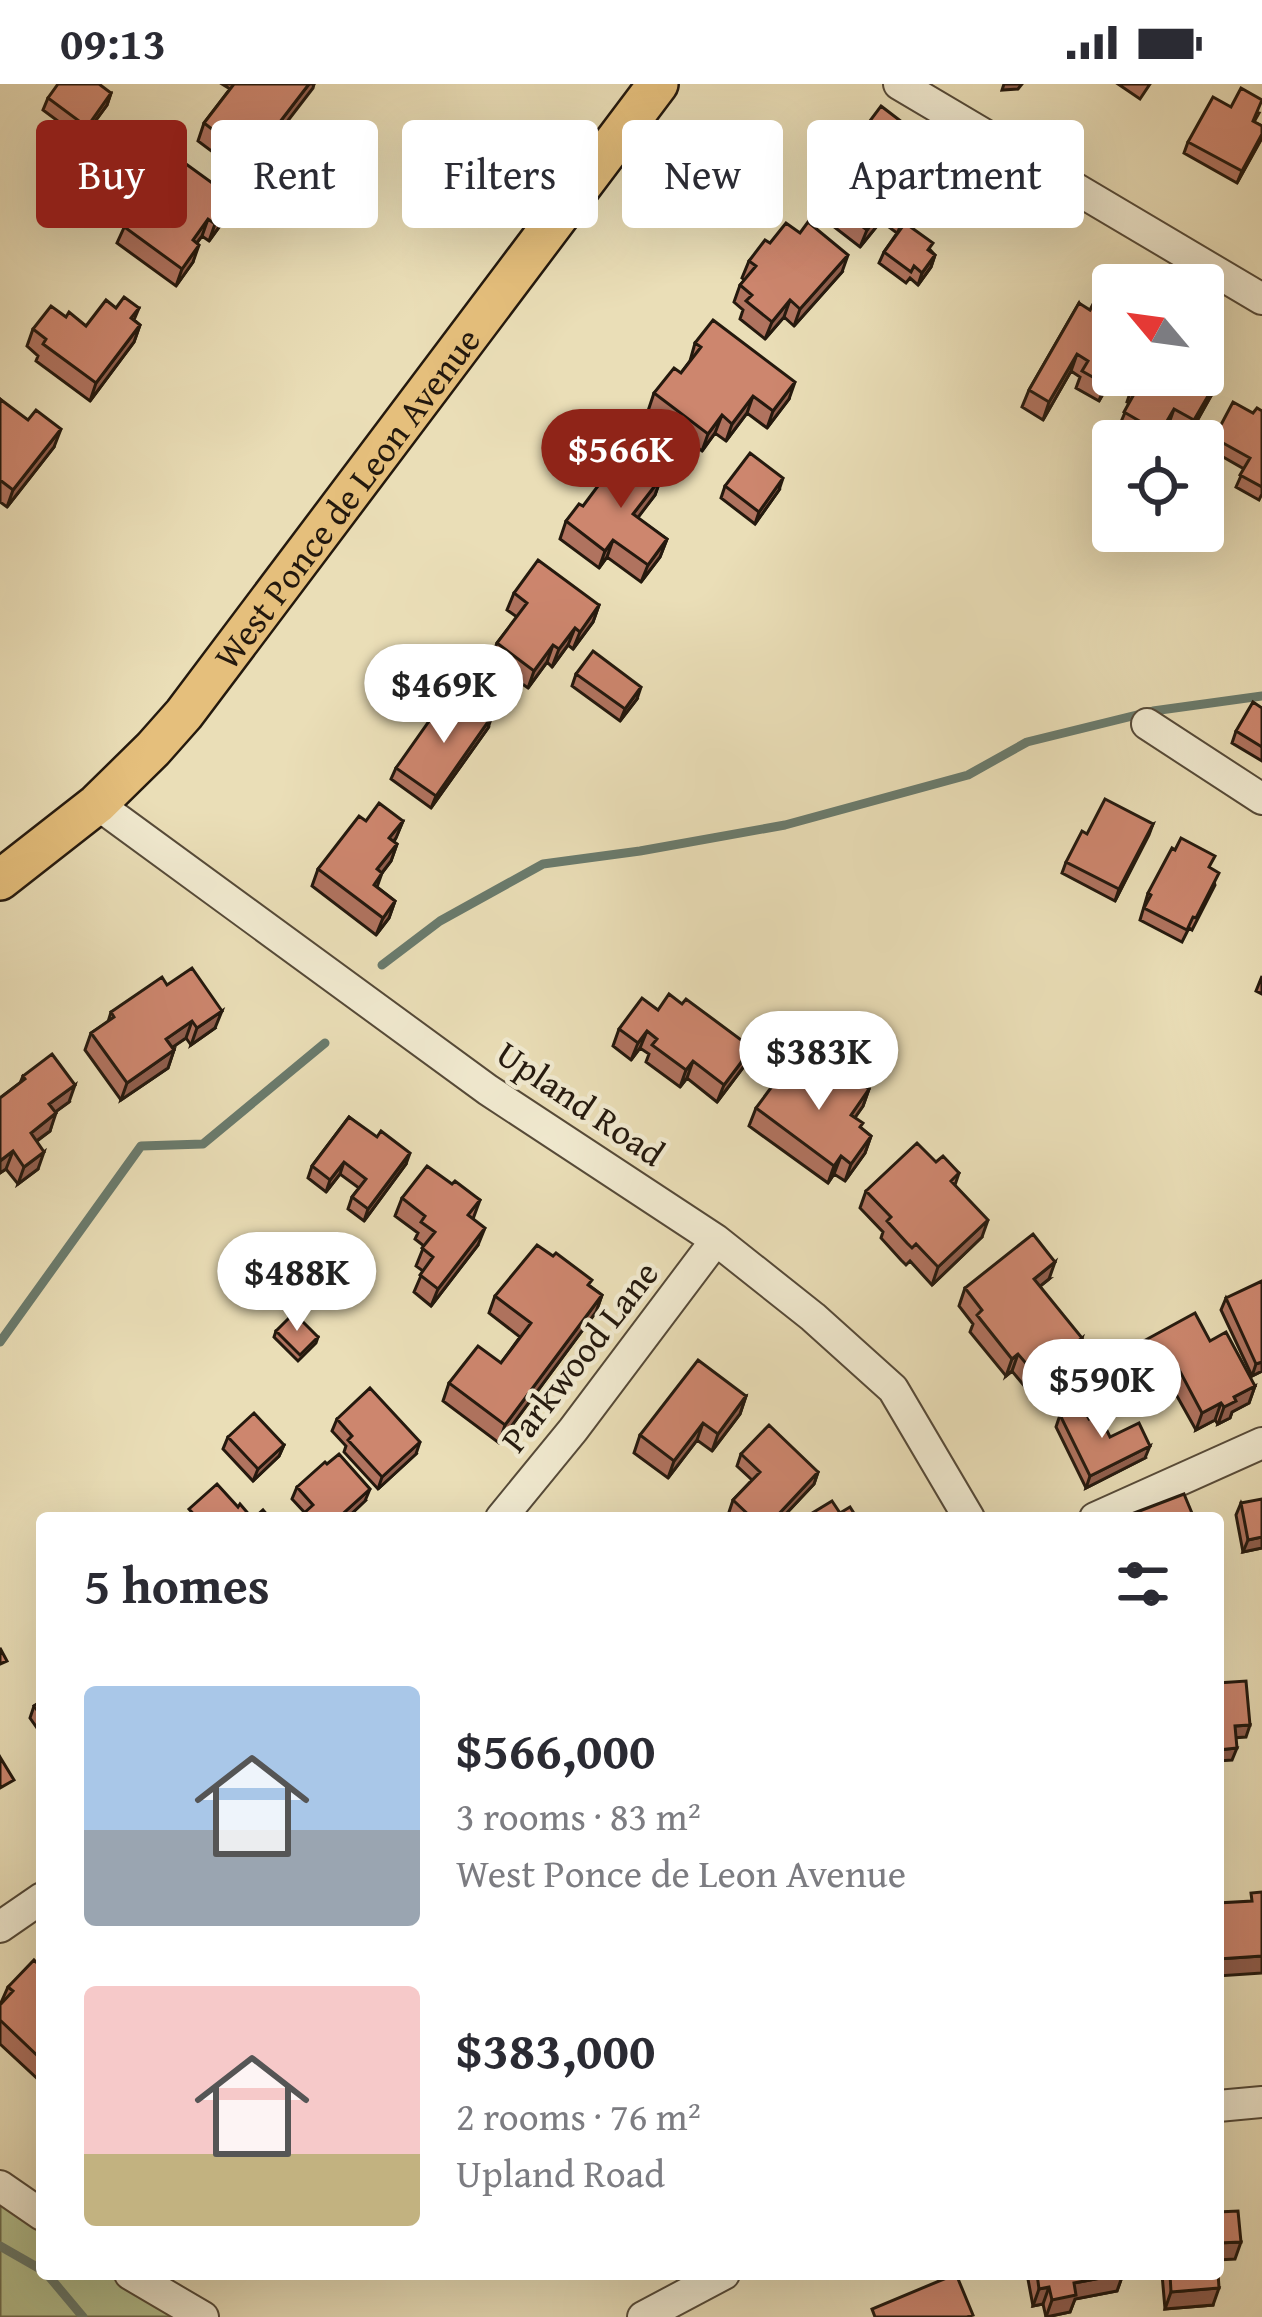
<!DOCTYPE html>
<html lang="en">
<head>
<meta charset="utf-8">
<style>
  :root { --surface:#fff; --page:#f7f7f7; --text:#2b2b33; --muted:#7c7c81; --accent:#8f2418 }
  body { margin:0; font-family:"Gentium Book Plus",serif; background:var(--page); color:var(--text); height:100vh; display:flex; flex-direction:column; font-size:45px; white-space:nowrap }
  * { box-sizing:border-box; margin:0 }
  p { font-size:39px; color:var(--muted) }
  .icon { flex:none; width:66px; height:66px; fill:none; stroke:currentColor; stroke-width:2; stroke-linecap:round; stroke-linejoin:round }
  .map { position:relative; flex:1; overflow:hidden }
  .sheet { position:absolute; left:36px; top:1428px; width:1188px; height:768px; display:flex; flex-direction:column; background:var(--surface); border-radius:12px; box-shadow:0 12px 48px #0002 }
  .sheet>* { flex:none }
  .hud { position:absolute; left:36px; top:36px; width:1191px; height:108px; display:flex; gap:24px }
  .needle { width:78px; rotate:299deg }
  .fabs { position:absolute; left:1092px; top:180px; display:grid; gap:24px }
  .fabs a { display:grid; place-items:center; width:132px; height:132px; border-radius:12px; background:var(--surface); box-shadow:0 12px 48px #0002; font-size:60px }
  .price { position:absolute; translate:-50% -102px; padding:0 27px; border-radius:42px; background:#fff; color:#222; font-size:39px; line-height:78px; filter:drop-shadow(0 3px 6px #0008) }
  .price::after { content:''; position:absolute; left:50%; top:72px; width:36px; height:27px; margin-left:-18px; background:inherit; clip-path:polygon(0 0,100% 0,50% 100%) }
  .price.current { background:var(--accent); color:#fff }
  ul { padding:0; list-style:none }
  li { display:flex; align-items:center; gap:36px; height:300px; padding:0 48px }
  li span { display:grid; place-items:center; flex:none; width:336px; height:240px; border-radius:12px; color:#555 }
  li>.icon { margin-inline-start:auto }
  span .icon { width:144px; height:144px; fill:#fffc; stroke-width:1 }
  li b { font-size:51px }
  h2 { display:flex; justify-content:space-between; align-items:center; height:144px; padding:0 48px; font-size:51px }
  .chip { padding:0 42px; border-radius:12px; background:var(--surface); box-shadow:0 12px 48px #0002; font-size:42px; line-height:108px }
  .chip.current { background:var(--accent); color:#fff }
  .status { display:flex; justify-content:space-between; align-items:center; height:84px; padding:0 60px; background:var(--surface); direction:ltr }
  .status svg { height:33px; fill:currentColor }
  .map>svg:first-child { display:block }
</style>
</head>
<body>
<div class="status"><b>09:13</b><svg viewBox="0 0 49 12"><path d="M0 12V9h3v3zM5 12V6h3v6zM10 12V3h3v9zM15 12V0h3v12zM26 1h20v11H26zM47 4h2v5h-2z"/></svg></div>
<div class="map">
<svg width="1262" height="2233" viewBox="0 0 1262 2233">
  <rect width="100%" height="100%" fill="#eadeb7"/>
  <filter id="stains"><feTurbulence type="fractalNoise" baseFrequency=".00167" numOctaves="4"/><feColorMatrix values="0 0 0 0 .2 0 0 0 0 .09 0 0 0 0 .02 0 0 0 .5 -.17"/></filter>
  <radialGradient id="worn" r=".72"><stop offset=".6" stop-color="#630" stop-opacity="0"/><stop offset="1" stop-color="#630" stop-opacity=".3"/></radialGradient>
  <path fill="#b5c18f" stroke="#6c6d4e" stroke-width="3" d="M0,2091L42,2125V2190H130L194,2233H0Z"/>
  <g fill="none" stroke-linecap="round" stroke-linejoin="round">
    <path stroke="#6a7b6d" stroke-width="9" d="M382,881L440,837L543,780L640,767L785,741L968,691L1027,658L1153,627L1262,612
      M0,1258L141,1062L203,1060L325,959
      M0,2162L42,2186
      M47,2190L83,2233"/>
    <g stroke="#564a38" stroke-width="34">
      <path id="minor" d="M899,0L1262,215
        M1147,640L1262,715
        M97,720L488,1006L716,1156L813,1233L893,1305L969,1434
        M501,1434L573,1346L716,1156
        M1095,1434L1262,1359
        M0,1843L42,1814
        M1218,2022L1262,2018
        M0,2102L42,2131
        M130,2190L203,2233
        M643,2233L724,2190"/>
    </g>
    <g stroke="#24190e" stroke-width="44">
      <g id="major">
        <path id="s1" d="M0,796L97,720L153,665L184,630L658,0"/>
      </g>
    </g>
    <use href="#minor" stroke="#f1ead0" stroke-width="30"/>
    <use href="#major" stroke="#e5bf7c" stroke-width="39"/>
  </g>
  <path fill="#b0735f" stroke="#24190e" stroke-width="3" d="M222,0H314L283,42L277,60L250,96L198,57L204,39L230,5Z
    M1118,0H1150L1140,15Z
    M111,9L107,21L82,55L43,26L48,14Z
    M1231,23L1259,29L1254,38L1262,42V53L1237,99L1184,69L1188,58Z
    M861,49L909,66L893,85L916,125L906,139L935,171L931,183L918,201L910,194L906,199L879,179L884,168L897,149L881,137L860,163L811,125L818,108L825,98L830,80Z
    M156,99L227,132L209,157L202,152L197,159L193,178L176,202L117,159L127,137L119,131L125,114Z
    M770,159L842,188L794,242L784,233L765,255L740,235L743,226L734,218L740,201L745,196L742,194L749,177Z
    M1079,219L1113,291L1099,317L1076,304L1080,293L1071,287L1043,336L1022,323L1029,306Z
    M116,224H139L134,236L140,241L134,258L90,317L36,277L38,272L27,262L33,245L66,233L86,242Z
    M695,259L789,315L767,344L747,329L726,357L715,349L702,367L648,327L654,309L681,289L690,277Z
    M1133,300L1212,310L1188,353L1168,342L1159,357H1138L1118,345L1129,319L1127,318Z
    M0,315L54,363L7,423L0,418Z
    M1262,327V410L1259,416L1236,403L1244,385L1209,365L1214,354L1253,329Z
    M661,394L655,411L637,434L667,455L660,473L641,498L607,473L599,484L560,455L566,437L583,422Z
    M725,402L779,406L755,440L721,414Z
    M514,509L599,521L593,538L573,565L568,561L552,583L547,578L528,604L490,577L497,559L517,533L507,526Z
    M576,590L637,615L620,637L572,602Z
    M1262,624V677L1232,659L1236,647Z
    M443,642L488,644L431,724L391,695L396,684Z
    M366,737H403L394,758L397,760L391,777L382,789L377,803L395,817L389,834L376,851L312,802L318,785Z
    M1153,740L1115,817L1062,789L1066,778Z
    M1210,784L1215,801L1192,846L1189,844L1182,858L1140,836L1148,809Z
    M1262,892V910L1256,907Z
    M167,901L215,944L191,961L186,954L172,963L174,966L168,984L121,1016L85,966L91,949L108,938L111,928Z
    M658,926L752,964L745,981L717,1018L687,994L680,1003L646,978L649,970L640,964L631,976L613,962L619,945Z
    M23,992L69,1018L55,1028L50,1047L37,1057L38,1085L18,1100L6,1085L0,1089V1014L20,999Z
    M869,1005L863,1022L855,1033L861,1044L871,1052L865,1069L845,1097L834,1090L828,1099L749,1042L756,1024L822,1007Z
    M349,1033L406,1080L364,1137L348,1125L352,1113L359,1104L340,1090L326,1108L308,1094L312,1082Z
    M936,1078L959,1089L955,1101L982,1153L932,1201L910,1177L906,1181L901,1176L881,1154L883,1148L860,1124L866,1107Z
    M452,1100L480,1116L473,1135L478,1161L431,1222L414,1208L423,1187L416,1182L424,1162L415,1155L418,1149L395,1132L402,1114Z
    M1049,1195L1040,1202L1076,1272L1030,1309L1012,1287L1006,1292L970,1248L973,1240L959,1222L965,1204Z
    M590,1202L602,1211L596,1228L499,1359L443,1317L449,1299L501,1279L520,1253L489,1229L495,1212Z
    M1226,1214L1262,1287L1252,1292L1221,1226Z
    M276,1247L318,1253L316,1259L298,1277L274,1253Z
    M1210,1257L1255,1302L1249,1319L1232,1328L1230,1334L1218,1340L1215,1336L1196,1346L1168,1296L1138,1312L1122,1282L1129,1265Z
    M746,1312L740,1330L712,1367L697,1356L668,1394L634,1369L640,1351Z
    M1060,1331L1089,1335L1110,1353L1145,1374L1086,1404L1056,1343Z
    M337,1335L416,1370L378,1405L344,1368L346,1362L332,1347Z
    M228,1353L284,1361L279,1372L253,1397L223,1365Z
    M741,1370L818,1388L814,1400L782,1434H735L729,1428L733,1416L752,1396L737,1382Z
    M297,1403L365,1417L347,1434H302L305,1429L292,1415Z
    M1241,1419L1262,1464L1243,1468L1236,1431Z
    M42,1617V1651L30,1634L34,1622Z
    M42,1876V1996L41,1998L0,1960V1921L8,1903Z
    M1027,2190H1123L1117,2207L1075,2215L1070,2228L1046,2233L1043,2220L1033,2222Z
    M1162,2190H1218L1213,2221L1165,2225Z"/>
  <path fill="#905e4d" stroke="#24190e" stroke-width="3" d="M309,0H314L313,4L273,56L279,39Z
    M1004,0H1022L1018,5L1002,6Z
    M111,9L107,21L82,55L87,43Z
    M284,42L277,60L250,96L256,79Z
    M915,48L909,66L882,99L888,82Z
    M1262,50L1261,56L1237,99L1242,87Z
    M923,108L916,125L897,150L904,133Z
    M233,114L227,132L209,157L215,140Z
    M887,119L881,137L860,163L867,146Z
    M208,135L202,152L186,173L193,156Z
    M199,161L193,178L176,202L182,185Z
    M848,171L842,188L794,242L800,225Z
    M935,171L931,183L918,201L922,189Z
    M790,216L784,233L765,255L772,238Z
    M140,241L134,258L90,317L96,299Z
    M1077,270L1071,287L1043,336L1049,318Z
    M1113,286L1114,291L1099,317L1105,300Z
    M1219,293L1212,310L1188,353L1194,336Z
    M795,298L789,315L767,344L773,327Z
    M753,312L747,329L726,357L732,340Z
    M1174,325L1168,342L1159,357H1157Z
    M722,331L715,349L702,367L708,350Z
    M61,345L54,363L7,423L13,406Z
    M661,394L655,411L627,448L633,430Z
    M783,394L779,406L755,440L759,428Z
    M667,455L660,473L641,498L648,481Z
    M613,456L607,473L599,484L605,467Z
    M599,521L593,538L573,565L580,548Z
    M575,544L568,561L552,583L559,565Z
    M553,561L547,578L528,604L534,587Z
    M641,603L637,615L620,637L625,625Z
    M492,632L488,644L431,724L436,712Z
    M403,737L396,754L383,771L389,754Z
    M1153,740L1149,751L1115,817L1119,805Z
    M397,760L391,777L371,803L377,785Z
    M395,817L389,834L376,851L383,834Z
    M222,927L215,944L191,961L197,944Z
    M192,937L186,954L160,972L166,955Z
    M647,947L640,964L631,976L638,959Z
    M752,964L745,981L717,1018L724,1001Z
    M174,966L168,984L121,1016L127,999Z
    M693,977L687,994L680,1003L686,986Z
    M75,1001L69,1018L43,1037L49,1020Z
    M869,1005L863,1022L845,1048L851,1031Z
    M56,1029L50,1047L24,1066L31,1049Z
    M871,1052L865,1069L845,1097L851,1080Z
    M13,1067L6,1085L0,1089V1077Z
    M44,1068L38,1085L18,1100L24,1083Z
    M410,1069L406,1080L364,1137L368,1125Z
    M841,1072L834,1090L828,1099L834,1082Z
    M344,1078L340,1090L326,1108L330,1096Z
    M988,1136L982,1153L932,1201L938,1183Z
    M485,1144L478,1161L431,1222L438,1205Z
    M1055,1178L1049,1195L1028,1212L1034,1195Z
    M602,1211L596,1228L499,1359L505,1341Z
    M1082,1254L1076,1272L1030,1309L1036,1291Z
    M1018,1270L1012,1287L1006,1292L1012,1275Z
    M1175,1278L1168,1296L1138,1312L1145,1294Z
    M1262,1278V1287L1252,1292L1256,1280Z
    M1255,1302L1249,1319L1232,1328L1230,1334L1218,1340L1224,1323L1234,1313Z
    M746,1312L740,1330L712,1367L718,1350Z
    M1221,1319L1215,1336L1196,1346L1202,1329Z
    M703,1339L697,1356L668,1394L674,1377Z
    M420,1358L416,1370L378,1405L382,1393Z
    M284,1361L279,1372L253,1397L258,1385Z
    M1150,1362L1145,1374L1086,1404L1090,1392Z
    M818,1388L814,1400L782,1434H775Z
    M370,1405L365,1417L347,1434H338Z
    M1262,1453V1464L1243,1468L1248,1456Z
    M1250,1641L1246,1653L1231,1654L1235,1642Z
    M1237,1664L1232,1676L1218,1677V1666Z
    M1262,1872V1889L1218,1892V1875Z
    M1241,2158L1235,2175L1218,2176V2159Z
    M1123,2190L1117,2207L1075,2215L1070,2228L1046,2233L1052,2216L1074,2199Z
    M1049,2203L1043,2220L1033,2222L1039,2205Z
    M1219,2204L1213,2221L1165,2225L1171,2208Z"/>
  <path fill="#cd866e" stroke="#24190e" stroke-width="3" d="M58,0H99L111,9L87,43L48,14Z
    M234,0H309L279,39L284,42L256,79L204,39Z
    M1241,4L1262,16L1253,37L1262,42V50L1242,87L1188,58L1213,13L1231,23Z
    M881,22L915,48L888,82L923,108L904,133L887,119L867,146L818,108L835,85L830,80L857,46L861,49Z
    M175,72L233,114L215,140L208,135L193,156L199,161L182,185L123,142L137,122L125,114L143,89L156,99Z
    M808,138L848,171L800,225L790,216L772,238L746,217L752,211L740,201L756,182L749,177L765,156L770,159L786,139L800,149Z
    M905,139L933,159L928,166L935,171L922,189L914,182L911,188L884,168Z
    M124,213L139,224L131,234L140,241L96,299L43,260L46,255L33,245L51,222L66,233L69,228L86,242L106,216L116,224Z
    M1094,218L1113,229V286L1105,300L1082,287L1088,277L1077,270L1049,318L1029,306L1079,219L1090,226Z
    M713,236L795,298L773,327L753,312L732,340L722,331L708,350L654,309L674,284L681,289L701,263L695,259Z
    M1203,284L1219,293L1194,336L1174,325L1160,349L1124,328L1138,303L1133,300L1139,291H1203Z
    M0,315L28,336L36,326L61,345L13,406L0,396Z
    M1233,318L1253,329L1257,324L1262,327V403L1240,391L1250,374L1214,354Z
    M624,367L661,394L633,430L667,455L648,481L613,456L605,467L566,437L579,420L583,422Z
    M750,369L783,394L759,428L725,402Z
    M538,476L599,521L580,548L575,544L559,565L553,561L534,587L497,559L527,519L514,509Z
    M593,567L641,603L625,625L576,590Z
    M464,612L492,632L436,712L396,684L432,633L443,642Z
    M1253,618L1262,624V663L1236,647Z
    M1105,715L1153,740L1119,805L1066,778L1082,747L1087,750Z
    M379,719L403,737L389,754L397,760L377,785L382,789L374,801L395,817L383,834L318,785L359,732L366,737Z
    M1181,754L1215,772L1209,783L1219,789L1196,834L1193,833L1187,846L1144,824L1151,811L1148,809L1172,764L1175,766Z
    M192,884L222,927L197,944L192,937L166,955L174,966L127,999L91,949L114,933L111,928L162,893L167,901Z
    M669,910L682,920L686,915L752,964L724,1001L693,977L686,986L652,961L657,955L647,947L638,959L619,945L642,914L658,926Z
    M52,970L75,1001L49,1020L56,1029L31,1049L44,1068L24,1083L13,1067L0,1077V1014L25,995L23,992Z
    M787,982L822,1007L839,983L869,1005L851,1031L863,1039L860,1043L871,1052L851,1080L841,1072L834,1082L756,1024Z
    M349,1033L377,1053L381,1047L410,1069L368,1125L352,1113L366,1095L344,1078L330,1096L312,1082Z
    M917,1059L936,1078L943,1072L959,1089L951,1097L988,1136L938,1183L916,1160L912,1164L907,1159L887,1137L891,1133L866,1107Z
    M427,1082L452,1100L455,1097L480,1116L468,1131L485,1144L438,1205L420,1191L433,1173L422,1164L435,1148L421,1138L425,1132L402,1114Z
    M1033,1150L1055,1178L1034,1195L1082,1254L1036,1291L1018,1270L1012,1275L977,1231L982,1226L965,1204Z
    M537,1161L553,1172L556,1169L592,1196L588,1201L602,1211L505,1341L449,1299L478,1262L501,1279L531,1239L495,1212Z
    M1262,1197V1278L1256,1280L1226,1214Z
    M294,1229L318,1253L300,1271L276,1247Z
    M1195,1229L1210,1257L1226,1248L1255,1302L1234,1313L1236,1317L1224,1323L1221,1319L1202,1329L1175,1278L1145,1294L1129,1265Z
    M698,1276L746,1312L718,1350L703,1339L674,1377L640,1351Z
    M370,1304L420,1358L382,1393L348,1356L352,1352L337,1335Z
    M1081,1321L1089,1335L1099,1330L1110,1353L1139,1339L1150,1362L1090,1392L1060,1331Z
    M254,1329L284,1361L258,1385L228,1353Z
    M769,1341L818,1388L775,1434H752L733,1416L760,1388L741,1370Z
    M339,1370L370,1405L338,1434H307L303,1430L313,1421L297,1403L325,1378L327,1380Z
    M217,1400L238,1423L240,1420L252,1434H197L189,1425Z
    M1184,1410L1194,1434H1130L1129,1431Z
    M1262,1415V1453L1248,1456L1241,1419Z
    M832,1417L840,1429L850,1423L857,1434H804Z
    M263,1426L270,1434H254Z
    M0,1564L7,1577L0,1580Z
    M1246,1597L1250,1641L1235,1642L1237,1664L1218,1666V1599Z
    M42,1617V1633L34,1622Z
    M0,1673L14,1696L0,1704Z
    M1262,1808V1872L1218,1875V1819L1252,1817L1251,1809Z
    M34,1876L38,1880L42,1876V1976L0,1936V1921L13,1907L8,1903Z
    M1238,2127L1241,2158L1218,2159V2128Z
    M1218,2188L1219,2204L1171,2208L1170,2190H1218Z
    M956,2190L973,2231L967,2233H875L872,2225Z
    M1037,2190H1121L1074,2199L1076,2211L1052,2216L1049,2203L1039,2205Z"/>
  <g text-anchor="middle" stroke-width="9" stroke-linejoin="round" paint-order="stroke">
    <g font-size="36" fill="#24190e" stroke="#f1ead0">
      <text dy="13" stroke="none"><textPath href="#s1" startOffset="519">West Ponce de Leon Avenue</textPath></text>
      <text transform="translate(581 1019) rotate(34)" y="13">Upland Road</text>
      <text transform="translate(579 1272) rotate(-52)" y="13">Parkwood Lane</text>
    </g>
  </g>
  <rect width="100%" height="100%" filter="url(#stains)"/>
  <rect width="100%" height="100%" fill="url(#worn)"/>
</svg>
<div class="fabs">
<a><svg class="needle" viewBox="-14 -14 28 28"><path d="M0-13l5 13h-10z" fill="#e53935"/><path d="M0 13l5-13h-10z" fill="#7c7c81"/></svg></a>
<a><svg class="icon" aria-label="locate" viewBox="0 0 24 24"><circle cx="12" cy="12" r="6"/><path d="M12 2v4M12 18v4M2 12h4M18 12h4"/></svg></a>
</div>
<b class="price current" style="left:621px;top:427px">$566K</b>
<b class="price" style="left:444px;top:662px">$469K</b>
<b class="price" style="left:819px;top:1029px">$383K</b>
<b class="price" style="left:297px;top:1250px">$488K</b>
<b class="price" style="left:1102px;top:1357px">$590K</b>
<div class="hud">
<a class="chip current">Buy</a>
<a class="chip">Rent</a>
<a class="chip">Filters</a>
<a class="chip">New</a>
<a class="chip">Apartment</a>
</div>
<section class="sheet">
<h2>5 homes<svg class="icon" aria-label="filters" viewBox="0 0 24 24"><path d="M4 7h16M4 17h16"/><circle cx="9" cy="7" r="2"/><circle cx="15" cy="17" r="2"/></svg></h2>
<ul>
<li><span style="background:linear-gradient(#a9c7e8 60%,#9aa5b1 0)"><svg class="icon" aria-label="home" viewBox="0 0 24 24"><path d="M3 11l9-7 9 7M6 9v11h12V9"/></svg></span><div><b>$566,000</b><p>3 rooms · 83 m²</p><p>West Ponce de Leon Avenue</p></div></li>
<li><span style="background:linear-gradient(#f6c9c9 70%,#c2b280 0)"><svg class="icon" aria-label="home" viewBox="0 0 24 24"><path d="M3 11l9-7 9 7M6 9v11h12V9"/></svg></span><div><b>$383,000</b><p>2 rooms · 76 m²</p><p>Upland Road</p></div></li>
</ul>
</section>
</div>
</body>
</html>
